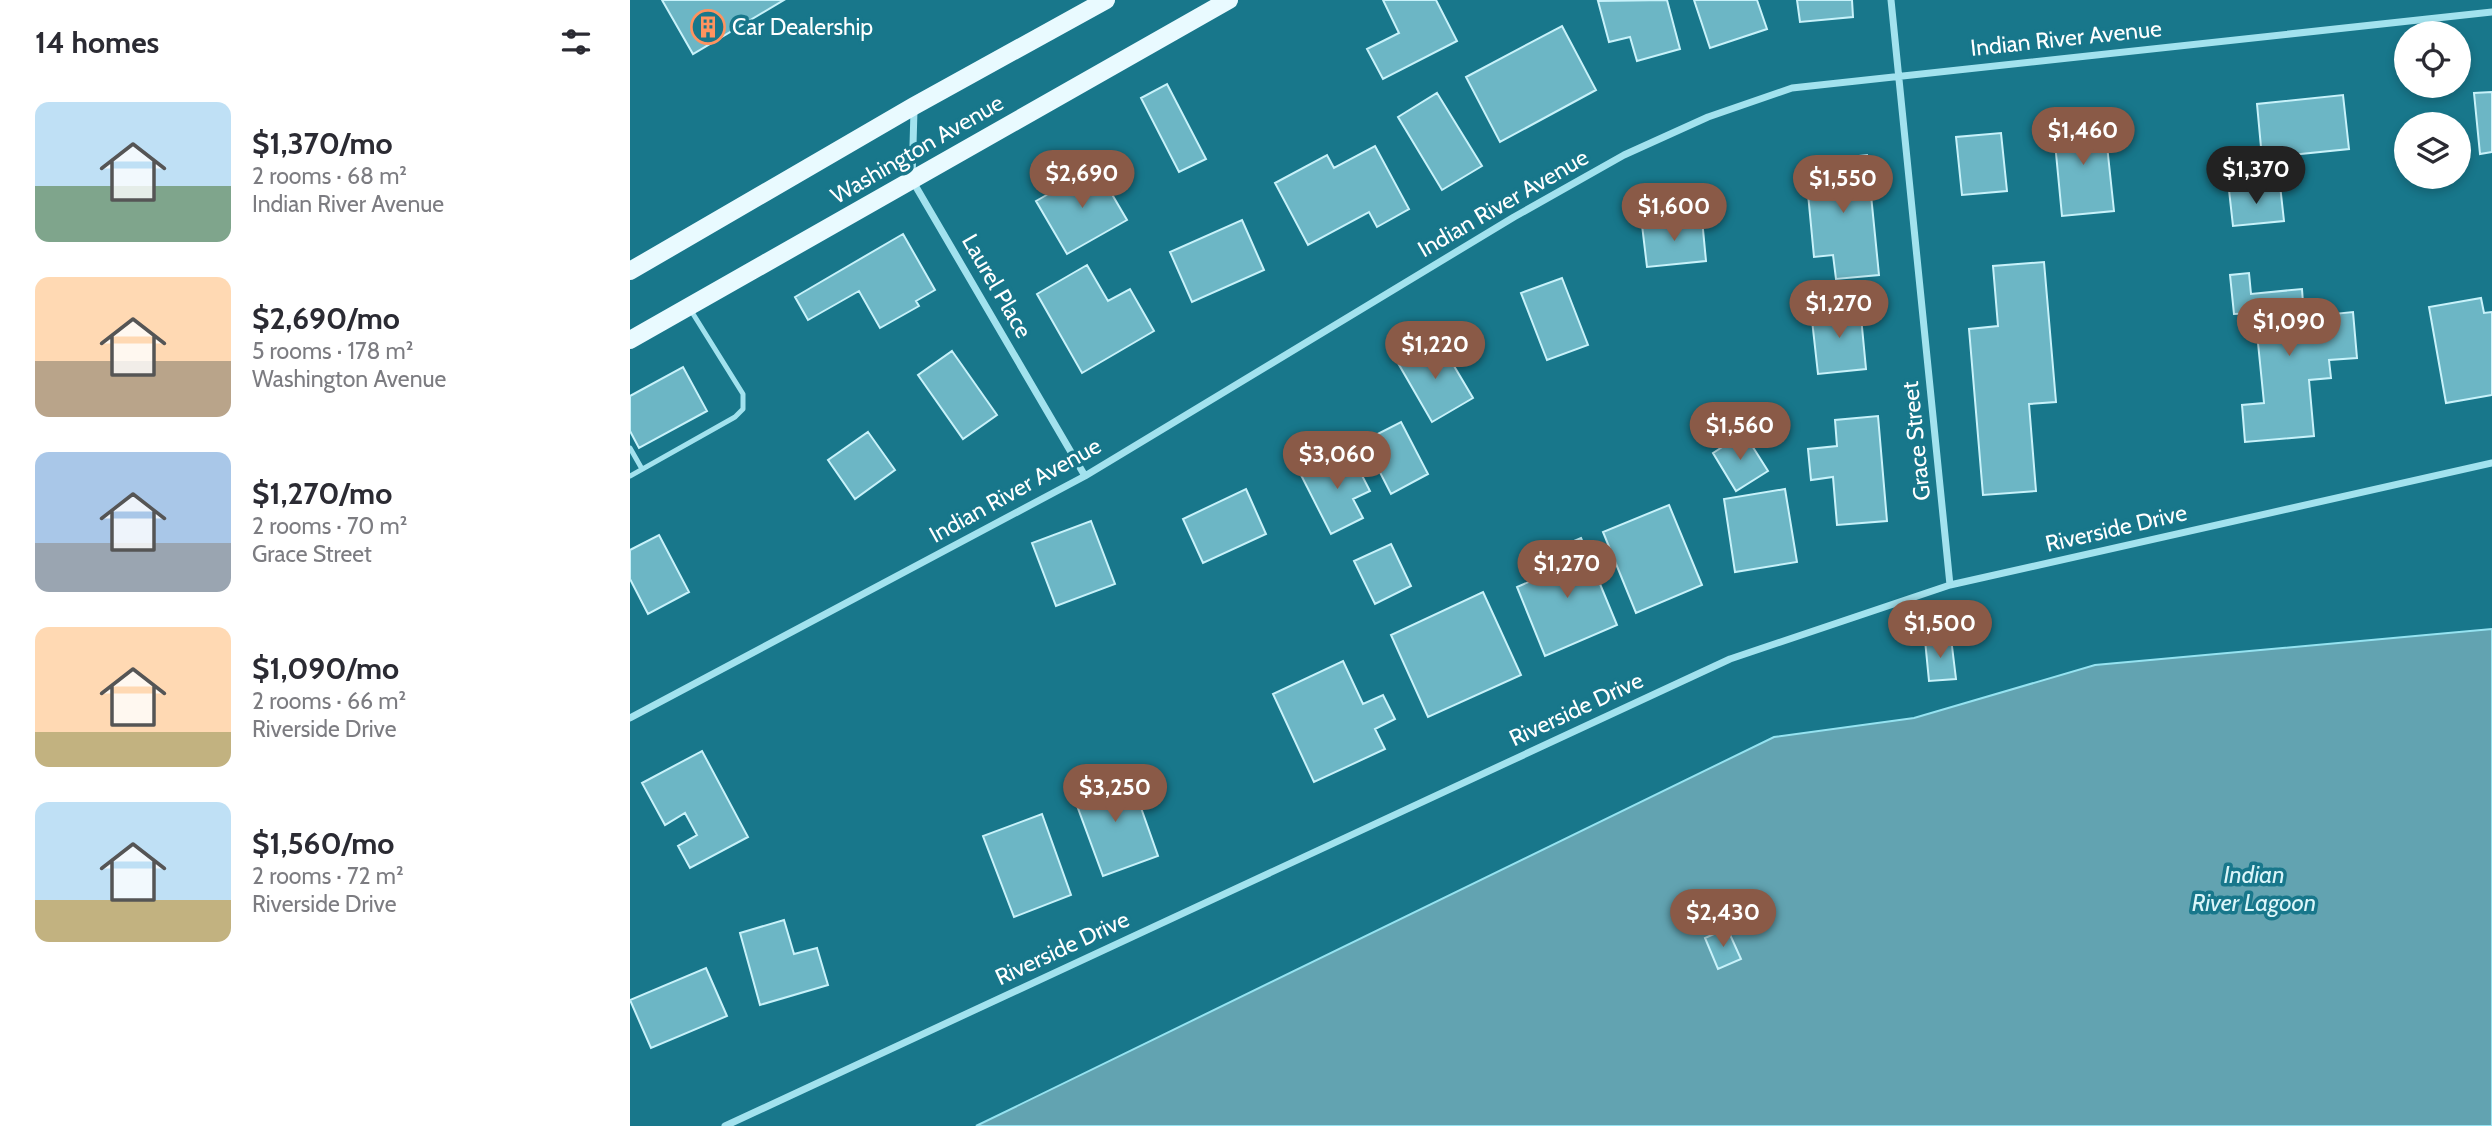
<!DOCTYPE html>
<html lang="en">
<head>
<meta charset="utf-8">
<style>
  :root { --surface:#fff; --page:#f2f2f3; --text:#2b2b33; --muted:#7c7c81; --accent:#8a5a47 }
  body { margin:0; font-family:Cabin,sans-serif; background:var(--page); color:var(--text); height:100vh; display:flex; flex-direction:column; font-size:26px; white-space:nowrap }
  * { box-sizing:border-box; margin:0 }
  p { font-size:23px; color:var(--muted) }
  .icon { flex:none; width:38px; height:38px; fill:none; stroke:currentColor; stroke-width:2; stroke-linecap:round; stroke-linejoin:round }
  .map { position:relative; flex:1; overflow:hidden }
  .sheet { display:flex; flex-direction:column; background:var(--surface); width:630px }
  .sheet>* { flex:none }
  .tools { position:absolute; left:1764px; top:21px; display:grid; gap:14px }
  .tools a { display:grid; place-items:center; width:77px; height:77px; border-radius:50%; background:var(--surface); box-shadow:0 4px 10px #0003; font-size:35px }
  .price { position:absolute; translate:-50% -60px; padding:0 16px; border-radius:24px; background:var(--accent); color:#fff; font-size:23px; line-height:46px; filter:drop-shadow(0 2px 4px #0008) }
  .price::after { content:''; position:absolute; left:50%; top:42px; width:21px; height:16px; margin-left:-10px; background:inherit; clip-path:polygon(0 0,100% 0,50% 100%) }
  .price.selected { background:#222; color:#fff }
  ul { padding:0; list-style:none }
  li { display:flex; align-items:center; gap:21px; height:175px; padding:0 35px }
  li span { display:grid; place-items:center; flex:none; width:196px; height:140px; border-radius:14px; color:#555 }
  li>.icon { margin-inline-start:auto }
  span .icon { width:84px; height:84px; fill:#fffc; stroke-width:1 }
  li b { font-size:30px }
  h2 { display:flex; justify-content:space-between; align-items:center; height:84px; padding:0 35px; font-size:30px }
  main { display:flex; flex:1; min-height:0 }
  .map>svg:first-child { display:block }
</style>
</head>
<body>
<main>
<section class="sheet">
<h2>14 homes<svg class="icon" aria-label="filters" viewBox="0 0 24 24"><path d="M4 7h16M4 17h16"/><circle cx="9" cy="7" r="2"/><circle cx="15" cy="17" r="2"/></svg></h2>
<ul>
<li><span style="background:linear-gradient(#bfe0f5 60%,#7fa58c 0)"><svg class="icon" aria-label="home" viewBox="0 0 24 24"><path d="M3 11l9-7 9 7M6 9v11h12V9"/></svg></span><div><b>$1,370/mo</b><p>2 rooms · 68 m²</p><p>Indian River Avenue</p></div></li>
<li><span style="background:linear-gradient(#ffd9b3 60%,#b9a48a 0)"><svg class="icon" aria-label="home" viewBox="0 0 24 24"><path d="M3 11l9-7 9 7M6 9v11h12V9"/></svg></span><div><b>$2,690/mo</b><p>5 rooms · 178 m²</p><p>Washington Avenue</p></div></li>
<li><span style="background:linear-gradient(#a9c7e8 65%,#9aa5b1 0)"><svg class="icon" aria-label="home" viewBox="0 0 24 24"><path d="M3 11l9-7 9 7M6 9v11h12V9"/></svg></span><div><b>$1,270/mo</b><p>2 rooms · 70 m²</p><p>Grace Street</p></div></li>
<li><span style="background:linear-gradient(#ffd9b3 75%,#c2b280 0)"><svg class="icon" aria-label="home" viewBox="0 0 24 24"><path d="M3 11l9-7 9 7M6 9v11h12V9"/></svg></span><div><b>$1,090/mo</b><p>2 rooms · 66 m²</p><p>Riverside Drive</p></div></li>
<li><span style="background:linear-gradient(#bfe0f5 70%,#c2b280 0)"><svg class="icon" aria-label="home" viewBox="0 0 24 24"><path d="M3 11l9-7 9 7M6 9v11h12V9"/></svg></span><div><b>$1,560/mo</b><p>2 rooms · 72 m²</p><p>Riverside Drive</p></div></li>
</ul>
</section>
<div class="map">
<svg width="1862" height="1126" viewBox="0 0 1862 1126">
  <rect width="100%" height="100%" fill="#18778b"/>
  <path fill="#62a3b1" stroke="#95e3f1" stroke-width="2" d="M1862,629V1126H346L1144,737L1284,718L1465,665Z"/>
  <path fill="#6cb6c5" stroke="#c8f2fa" stroke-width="2" d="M32,0H154L63,54Z
    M753,0H806L827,41L753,79L737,49L769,33Z
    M1037,0L1050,49L1007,61L1000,37L979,42L968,1Z
    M1064,0H1127L1137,29L1080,48Z
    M1167,0H1222L1223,17L1170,22Z
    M932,26L966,90L870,142L836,77Z
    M537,84L576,159L549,172L511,98Z
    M1862,92V152L1850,154L1844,93Z
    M807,93L852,166L812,190L768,117Z
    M1713,95L1719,149L1632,158L1627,104Z
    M1474,117L1484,211L1432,216L1423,122Z
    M1371,133L1377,191L1332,195L1326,137Z
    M745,146L779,209L747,227L739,212L678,245L645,183L697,155L704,168Z
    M1237,155L1249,275L1206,279L1203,255L1184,257L1175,162Z
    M466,167L497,220L437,254L406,201Z
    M1650,185L1654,221L1603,226L1599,190Z
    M1072,219L1076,261L1017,267L1012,225Z
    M612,220L634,270L562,302L540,252Z
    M273,234L305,290L286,301L289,306L250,328L229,291L178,320L165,297Z
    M1414,262L1426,402L1399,404L1406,491L1353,495L1339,329L1368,326L1363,266Z
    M457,265L478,301L500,289L524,331L452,373L407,294Z
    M1619,273L1621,294L1672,289L1674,317L1723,312L1727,358L1699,360L1701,378L1679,380L1684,436L1615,442L1612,405L1634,403L1625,313L1604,314L1600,275Z
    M932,278L958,345L917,360L891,293Z
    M1851,298L1854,313L1862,312V395L1816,403L1799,307Z
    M1230,306L1236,369L1188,374L1181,311Z
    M808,339L843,398L802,422L768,363Z
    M322,351L367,415L333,439L288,375Z
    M53,367L77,411L9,448L0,431V396Z
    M1248,416L1257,521L1207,525L1203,477L1181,480L1178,449L1207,446L1205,420Z
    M771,422L798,474L761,494L734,441Z
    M238,432L265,470L225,499L198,460Z
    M1114,433L1138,471L1106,491L1083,453Z
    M719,450L740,491L723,499L733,518L701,534L671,475Z
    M616,489L636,534L573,563L553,519Z
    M1155,489L1167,562L1105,572L1094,499Z
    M1039,505L1072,585L1006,613L973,532Z
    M461,521L485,584L426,606L402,543Z
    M29,535L59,592L18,614L0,579V550Z
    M951,538L987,625L915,656L887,587L920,573L912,554Z
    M761,544L781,586L745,604L724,561Z
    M853,592L891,675L798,717L761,635Z
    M1321,638L1326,679L1299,681L1295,640Z
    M713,661L733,704L753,695L765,719L745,729L755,749L684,782L643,694Z
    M72,751L118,837L60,868L48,846L67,835L55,813L35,825L12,783Z
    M498,771L528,856L473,876L442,792Z
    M412,814L441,895L384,917L353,836Z
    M154,920L164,954L187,948L198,985L130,1005L110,933Z
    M1097,928L1111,959L1088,969L1075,938Z
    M76,968L97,1016L21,1048L0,1000Z"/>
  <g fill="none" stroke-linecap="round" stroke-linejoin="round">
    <path stroke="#a2e2ee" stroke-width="5" d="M0,448L12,469
      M0,476L105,417L113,409V394L60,309"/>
    <path stroke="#a2e2ee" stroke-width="7" d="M1261,0L1320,585
      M284,110L282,180L455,476
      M0,718L455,476L884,217L994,155L1078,117L1162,88L1862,12
      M95,1126L1100,659L1320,585L1862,463"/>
    <path stroke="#e9faff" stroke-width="18" d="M0,271L284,106L476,0
      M0,340L599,0"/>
  </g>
  <defs>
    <g id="building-ring" transform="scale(1.75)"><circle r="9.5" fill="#18778b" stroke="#ff935f" stroke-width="1.5"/><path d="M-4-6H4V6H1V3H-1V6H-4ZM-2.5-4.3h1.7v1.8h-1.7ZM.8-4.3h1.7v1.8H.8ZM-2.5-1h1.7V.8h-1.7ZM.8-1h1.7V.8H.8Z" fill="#ff935f"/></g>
  </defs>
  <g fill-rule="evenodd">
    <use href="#building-ring" x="78" y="27"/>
  </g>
  <g text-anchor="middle" stroke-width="7" stroke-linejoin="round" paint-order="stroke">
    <g font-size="23" fill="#fff" stroke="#18778b" text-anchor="start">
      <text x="102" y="35">Car Dealership</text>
    </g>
    <g font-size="23" fill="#fff" stroke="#18778b">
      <text transform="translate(1436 38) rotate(-6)" y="8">Indian River Avenue</text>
      <text transform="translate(287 149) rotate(-30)" y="8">Washington Avenue</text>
      <text transform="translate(873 203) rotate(-30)" y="8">Indian River Avenue</text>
      <text transform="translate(367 286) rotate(60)" y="8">Laurel Place</text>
      <text transform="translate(1286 441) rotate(-96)" y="8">Grace Street</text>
      <text transform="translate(385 490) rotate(-29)" y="8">Indian River Avenue</text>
      <text transform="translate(1486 528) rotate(-13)" y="8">Riverside Drive</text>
      <text transform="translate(946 709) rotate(-25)" y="8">Riverside Drive</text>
      <text transform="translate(432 948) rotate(-25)" y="8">Riverside Drive</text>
    </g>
    <g font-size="24" font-style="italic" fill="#dbf6fa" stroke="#18778b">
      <text x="1624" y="883">Indian<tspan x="1624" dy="28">River Lagoon</tspan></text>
    </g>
  </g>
</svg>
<div class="tools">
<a><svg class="icon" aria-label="locate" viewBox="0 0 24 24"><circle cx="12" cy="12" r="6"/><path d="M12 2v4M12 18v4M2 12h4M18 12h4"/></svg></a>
<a><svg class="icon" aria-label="layers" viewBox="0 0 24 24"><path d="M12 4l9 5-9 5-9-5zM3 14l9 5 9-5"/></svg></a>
</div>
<b class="price" style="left:1453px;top:167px">$1,460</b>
<b class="price selected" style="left:1626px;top:206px">$1,370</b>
<b class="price" style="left:452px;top:210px">$2,690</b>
<b class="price" style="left:1213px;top:215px">$1,550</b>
<b class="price" style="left:1044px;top:243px">$1,600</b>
<b class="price" style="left:1209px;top:340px">$1,270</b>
<b class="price" style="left:1659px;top:358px">$1,090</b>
<b class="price" style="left:805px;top:381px">$1,220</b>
<b class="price" style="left:1110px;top:462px">$1,560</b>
<b class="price" style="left:707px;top:491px">$3,060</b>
<b class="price" style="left:937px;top:600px">$1,270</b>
<b class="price" style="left:1310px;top:660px">$1,500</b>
<b class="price" style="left:485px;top:824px">$3,250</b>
<b class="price" style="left:1093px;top:949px">$2,430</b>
</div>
</main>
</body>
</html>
